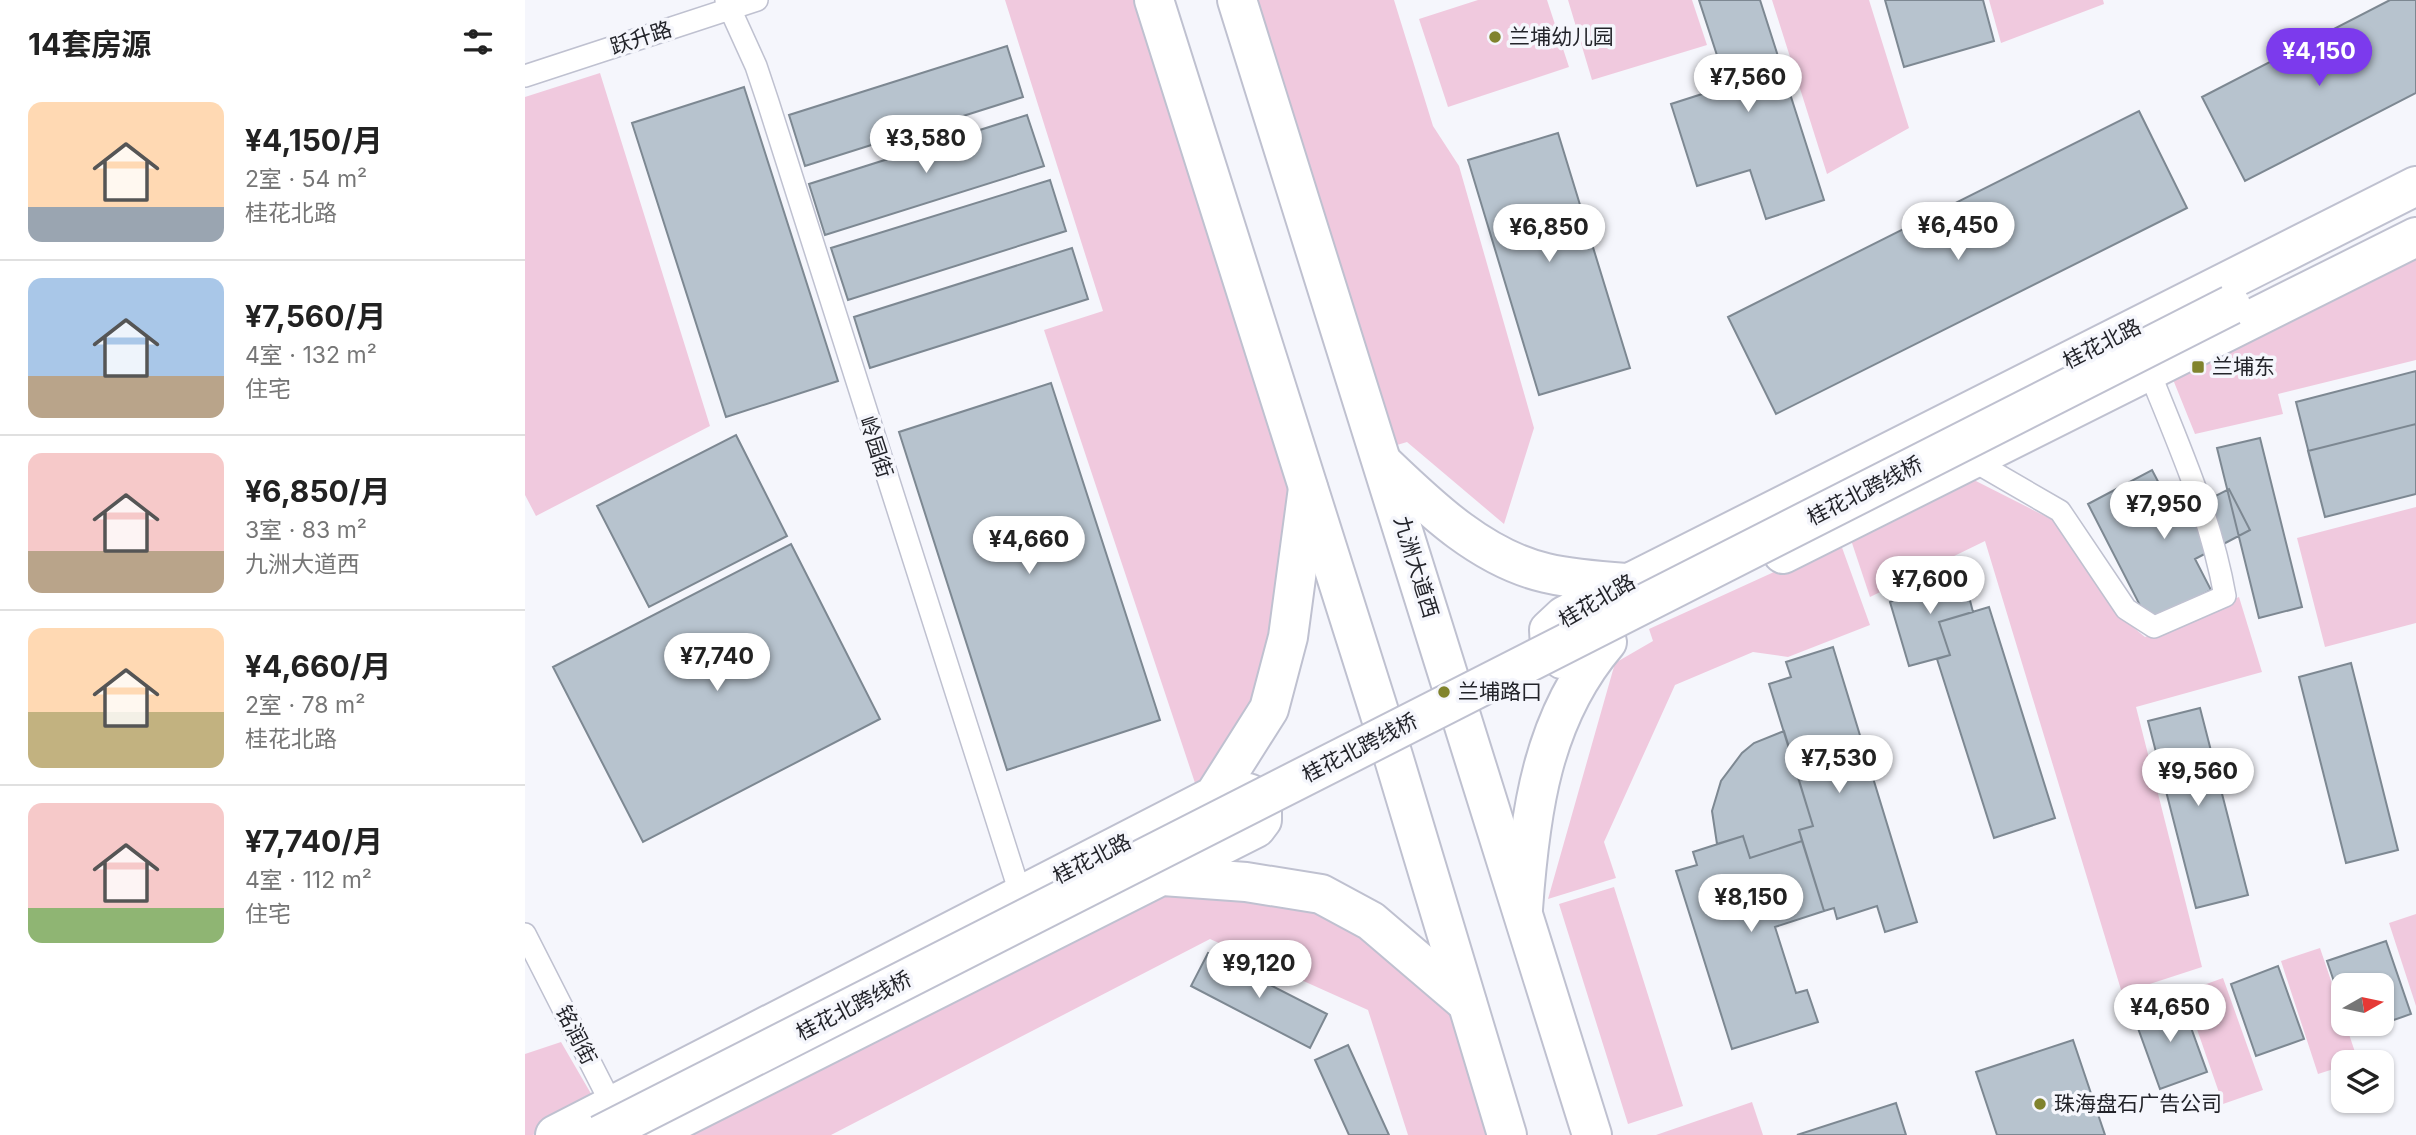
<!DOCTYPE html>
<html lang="zh">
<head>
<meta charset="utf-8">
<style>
  :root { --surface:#fff; --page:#f6f6f6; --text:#222; --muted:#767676; --line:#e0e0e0; --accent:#7c3aed }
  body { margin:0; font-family:Inter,"Noto Sans SC",sans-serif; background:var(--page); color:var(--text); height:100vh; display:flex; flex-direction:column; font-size:26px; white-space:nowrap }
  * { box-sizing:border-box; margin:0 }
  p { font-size:23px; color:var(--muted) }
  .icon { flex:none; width:38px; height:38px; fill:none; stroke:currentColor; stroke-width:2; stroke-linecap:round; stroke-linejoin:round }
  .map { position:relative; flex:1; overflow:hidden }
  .side { display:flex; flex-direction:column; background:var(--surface); width:525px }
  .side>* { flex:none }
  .needle { width:46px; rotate:81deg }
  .fabs { position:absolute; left:1806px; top:973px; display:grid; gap:14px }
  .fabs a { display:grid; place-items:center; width:63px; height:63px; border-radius:14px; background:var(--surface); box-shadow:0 2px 5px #0004; font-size:35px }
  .price { position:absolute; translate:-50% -60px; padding:0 16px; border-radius:24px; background:#fff; color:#222; font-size:23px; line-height:46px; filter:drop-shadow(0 2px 4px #0008) }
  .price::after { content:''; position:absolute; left:50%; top:42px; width:21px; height:16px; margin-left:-10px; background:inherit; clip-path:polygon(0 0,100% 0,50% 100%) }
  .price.selected { background:var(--accent); color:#fff }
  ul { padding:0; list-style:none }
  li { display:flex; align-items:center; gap:21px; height:175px; padding:0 28px }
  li+li { border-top:2px solid var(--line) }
  li span { display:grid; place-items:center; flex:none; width:196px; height:140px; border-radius:14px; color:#555 }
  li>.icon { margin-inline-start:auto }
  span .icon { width:84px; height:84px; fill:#fffc; stroke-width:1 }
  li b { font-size:30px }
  h2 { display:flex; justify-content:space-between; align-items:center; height:84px; padding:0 28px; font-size:30px }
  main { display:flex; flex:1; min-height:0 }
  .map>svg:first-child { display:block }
</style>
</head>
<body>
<main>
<section class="side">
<h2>14套房源<svg class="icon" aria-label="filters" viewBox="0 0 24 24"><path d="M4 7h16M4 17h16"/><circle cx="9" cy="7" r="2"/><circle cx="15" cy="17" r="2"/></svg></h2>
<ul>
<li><span style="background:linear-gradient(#ffd9b3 75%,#9aa5b1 0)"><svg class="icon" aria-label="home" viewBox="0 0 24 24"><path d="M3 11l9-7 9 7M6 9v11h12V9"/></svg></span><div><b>¥4,150/月</b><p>2室 · 54 m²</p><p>桂花北路</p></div></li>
<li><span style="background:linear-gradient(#a9c7e8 70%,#b9a48a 0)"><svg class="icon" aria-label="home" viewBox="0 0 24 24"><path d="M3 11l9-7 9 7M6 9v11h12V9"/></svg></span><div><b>¥7,560/月</b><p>4室 · 132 m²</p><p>住宅</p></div></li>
<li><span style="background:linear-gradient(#f6c9c9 70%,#b9a48a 0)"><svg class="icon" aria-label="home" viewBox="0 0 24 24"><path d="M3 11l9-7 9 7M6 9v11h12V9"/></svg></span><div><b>¥6,850/月</b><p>3室 · 83 m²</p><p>九洲大道西</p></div></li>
<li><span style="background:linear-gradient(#ffd9b3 60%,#c2b280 0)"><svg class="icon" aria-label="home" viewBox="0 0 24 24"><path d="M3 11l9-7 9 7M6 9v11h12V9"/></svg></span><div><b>¥4,660/月</b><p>2室 · 78 m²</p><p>桂花北路</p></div></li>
<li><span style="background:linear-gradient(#f6c9c9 75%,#8fb573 0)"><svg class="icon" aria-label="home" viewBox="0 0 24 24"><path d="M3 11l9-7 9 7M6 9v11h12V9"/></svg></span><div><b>¥7,740/月</b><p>4室 · 112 m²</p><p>住宅</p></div></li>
</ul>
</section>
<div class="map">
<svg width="1891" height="1135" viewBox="0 0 1891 1135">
  <rect width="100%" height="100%" fill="#f5f6fc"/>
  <path fill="#f0c9de" d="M480,0H615L768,486L753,624L730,705L672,789L519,330L578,311Z
    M723,0H869L908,126L934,166L1009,428L979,524L882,442L862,448Z
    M953,0H1022L1044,67L923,107L894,19Z
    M1043,0H1167L1182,45L1067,80Z
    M1247,0H1344L1384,128L1302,174Z
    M1464,0H1578L1579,4L1476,43Z
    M75,73L185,426L11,516L0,495V97Z
    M1891,256V360L1753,394L1758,414L1670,434L1647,377Z
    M1443,477L1528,520L1597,618L1620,637L1714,597L1737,672L1611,707L1677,967L1597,993L1460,541L1345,597L1324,534Z
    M1891,507V623L1800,647L1772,538Z
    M1315,542L1345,625L1263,657L1228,652L1150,685L1079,842L1091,878L1023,899L1090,663L1128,641L1124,629Z
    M639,885L793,900L935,1007L974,1135H883L843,1010L685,939L306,1135H160Z
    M1089,887L1158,1106L1103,1124L1034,904Z
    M1891,914V1006L1864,923Z
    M1795,948L1833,1061L1818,1062V1066L1793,1074L1756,961Z
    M1698,978L1738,1090L1698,1104L1659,992Z
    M36,1042L72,1104L8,1135H0V1054Z
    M1227,1102L1238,1135H1131Z"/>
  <path fill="#b7c3ce" stroke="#7d8892" stroke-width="2" d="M1174,0H1235L1299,200L1241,219L1225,170L1172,186L1146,104L1202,86Z
    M1360,0H1458L1469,41L1379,67Z
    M1865,0H1891V93L1720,181L1677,97Z
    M482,46L498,97L280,166L264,115Z
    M219,87L313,381L201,417L107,123Z
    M1614,111L1662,208L1251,414L1203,317Z
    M502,115L519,166L300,235L284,184Z
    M1033,133L1105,368L1014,395L943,160Z
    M525,180L541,231L323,300L306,248Z
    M547,248L563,299L345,368L329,317Z
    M1891,371V494L1800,517L1771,402Z
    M526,383L635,720L482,770L374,432Z
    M1891,424V494L1800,517L1783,451Z
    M211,435L262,536L124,607L72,506Z
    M1735,438L1777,607L1734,618L1692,448Z
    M1627,470L1651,516L1704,489L1725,530L1670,559L1686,590L1624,623L1563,504Z
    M266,544L355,719L118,842L28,667Z
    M1436,566L1448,612L1414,622L1425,655L1384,666L1365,602Z
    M1464,607L1530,818L1469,838L1412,659L1425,655L1414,622Z
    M1308,647L1392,922L1360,932L1352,906L1312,919L1309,908L1299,911L1274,830L1288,826L1244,684L1266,677L1261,662Z
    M1826,663L1873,850L1821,863L1774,677Z
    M1675,708L1723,895L1671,908L1623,721Z
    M1259,731L1288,826L1274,830L1277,841L1225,858L1218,836L1192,844L1187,811L1196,781L1217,753L1229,743Z
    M1218,836L1225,858L1277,841L1299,911L1250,927L1271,993L1282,990L1293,1022L1207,1049L1151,871L1172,865L1168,852Z
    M1861,941L1886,1014L1857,1024V985H1818V1008L1802,961Z
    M683,953L802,1014L785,1048L666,986Z
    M1753,966L1779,1039L1731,1056L1706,984Z
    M1656,1000L1682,1072L1635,1089L1609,1017Z
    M1824,1024H1856L1827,1034Z
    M1548,1040L1580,1135H1472L1451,1072Z
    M823,1045L864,1135H824L790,1060Z
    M1371,1103L1381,1135H1272Z"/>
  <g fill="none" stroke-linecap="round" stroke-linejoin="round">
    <g stroke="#bfc1d0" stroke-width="24">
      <path id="service" d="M201,0L231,66L243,102L496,896
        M0,76L232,0
        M1447,460L1535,511L1601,609L1629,627L1700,596C1686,517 1654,446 1624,371
        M0,934L91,1113"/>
    </g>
    <g stroke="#bfc1d0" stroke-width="42">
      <path id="secondary" d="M858,463C904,507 956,558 1021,573C1047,579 1074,581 1101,583
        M1258,554L1891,237
        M1053,657L1037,659L1025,647L1024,630L1039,616L1891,186
        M689,796L744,709L763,637L783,488
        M638,876L721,882L796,894L846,921L942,1003
        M998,909C1005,812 1017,718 1082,642
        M30,1135L689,796C707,790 726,787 737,805V820L731,828L123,1135"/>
    </g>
    <g stroke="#bfc1d0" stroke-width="42">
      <path id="primary" d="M629,0L869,759L982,1135
        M712,0L1067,1135"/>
    </g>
    <use href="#service" stroke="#fff" stroke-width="21"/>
    <use href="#secondary" stroke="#fff" stroke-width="38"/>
    <use href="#primary" stroke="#fff" stroke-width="38"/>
    <g stroke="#bfc1d0" stroke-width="42" stroke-linecap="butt">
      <path id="secondary-bridge" d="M75,1135L1706,305"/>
    </g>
    <use href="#secondary-bridge" stroke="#fff" stroke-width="38"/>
  </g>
  <g fill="#80832d" stroke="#f5f6fc" stroke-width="2.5">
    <circle cx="970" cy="37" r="7"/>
    <rect x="1666" y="360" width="14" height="14" rx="3.5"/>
    <circle cx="919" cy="692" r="7"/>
    <circle cx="1515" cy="1104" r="7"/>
  </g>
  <g text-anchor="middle" stroke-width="7" stroke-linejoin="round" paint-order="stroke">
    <g font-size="21" fill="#23242a" stroke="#f5f6fc" text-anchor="start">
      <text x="984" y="44">兰埔幼儿园</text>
      <text x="1687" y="374">兰埔东</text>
      <text x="933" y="699">兰埔路口</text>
      <text x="1529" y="1111">珠海盘石广告公司</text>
    </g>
    <g font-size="21" fill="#23242a" stroke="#f5f6fc">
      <text transform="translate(116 38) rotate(-18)" y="7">跃升路</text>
      <text transform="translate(1577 344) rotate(-27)" y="7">桂花北路</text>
      <text transform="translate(351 447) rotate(72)" y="7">岭园街</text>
      <text transform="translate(1340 491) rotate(-27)" y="7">桂花北跨线桥</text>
      <text transform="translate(891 567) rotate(73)" y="7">九洲大道西</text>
      <text transform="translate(1072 601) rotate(-30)" y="7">桂花北路</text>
      <text transform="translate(835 748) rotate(-27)" y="7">桂花北跨线桥</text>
      <text transform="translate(567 859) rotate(-27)" y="7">桂花北路</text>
      <text transform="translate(329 1006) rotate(-27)" y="7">桂花北跨线桥</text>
      <text transform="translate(51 1035) rotate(63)" y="7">铭润街</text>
    </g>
  </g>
</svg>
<div class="fabs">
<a><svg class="needle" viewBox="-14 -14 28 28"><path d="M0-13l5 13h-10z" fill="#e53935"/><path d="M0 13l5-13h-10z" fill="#767676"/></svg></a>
<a><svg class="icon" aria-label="layers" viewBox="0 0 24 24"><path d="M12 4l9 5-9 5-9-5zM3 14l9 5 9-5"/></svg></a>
</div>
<b class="price selected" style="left:1794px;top:88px">¥4,150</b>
<b class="price" style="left:1223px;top:114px">¥7,560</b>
<b class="price" style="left:401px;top:175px">¥3,580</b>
<b class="price" style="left:1433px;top:262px">¥6,450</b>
<b class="price" style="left:1024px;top:264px">¥6,850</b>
<b class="price" style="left:1639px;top:541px">¥7,950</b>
<b class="price" style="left:504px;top:576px">¥4,660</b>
<b class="price" style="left:1405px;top:616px">¥7,600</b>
<b class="price" style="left:192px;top:693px">¥7,740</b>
<b class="price" style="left:1314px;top:795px">¥7,530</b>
<b class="price" style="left:1673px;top:808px">¥9,560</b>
<b class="price" style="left:1226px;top:934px">¥8,150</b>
<b class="price" style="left:734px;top:1000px">¥9,120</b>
<b class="price" style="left:1645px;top:1044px">¥4,650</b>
</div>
</main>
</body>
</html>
